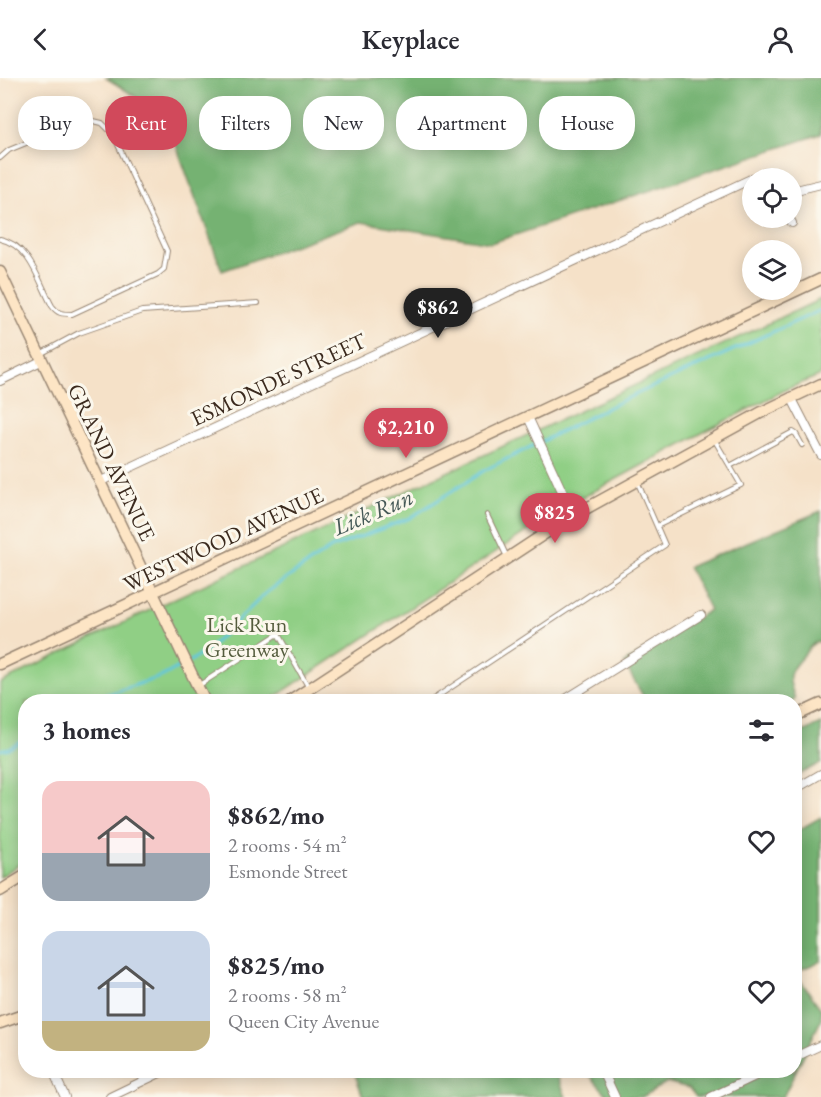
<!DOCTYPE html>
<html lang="en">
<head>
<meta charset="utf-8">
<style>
  :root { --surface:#fff; --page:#f2f2f3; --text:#2b2b33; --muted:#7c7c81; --accent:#d1495b }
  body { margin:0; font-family:"EB Garamond",serif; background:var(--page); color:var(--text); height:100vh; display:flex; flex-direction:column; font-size:22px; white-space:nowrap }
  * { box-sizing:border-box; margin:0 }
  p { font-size:20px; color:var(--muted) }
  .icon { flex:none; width:33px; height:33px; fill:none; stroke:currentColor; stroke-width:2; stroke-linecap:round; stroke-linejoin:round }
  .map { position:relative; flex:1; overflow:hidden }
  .details { position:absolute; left:18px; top:616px; width:784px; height:384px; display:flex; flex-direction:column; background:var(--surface); border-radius:24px; box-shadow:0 3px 15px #0003 }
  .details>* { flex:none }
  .top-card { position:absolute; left:18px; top:18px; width:786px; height:54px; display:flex; gap:12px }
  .buttons { position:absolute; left:742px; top:90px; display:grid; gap:12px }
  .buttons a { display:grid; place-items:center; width:60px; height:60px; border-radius:50%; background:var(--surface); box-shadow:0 3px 15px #0003; font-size:30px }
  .price { position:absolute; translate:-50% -51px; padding:0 14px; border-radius:21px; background:var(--accent); color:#fff; font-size:20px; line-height:39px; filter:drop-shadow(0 2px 3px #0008) }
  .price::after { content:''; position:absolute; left:50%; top:36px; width:18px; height:14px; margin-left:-9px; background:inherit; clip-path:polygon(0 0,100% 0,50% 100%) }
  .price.current { background:#222; color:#fff }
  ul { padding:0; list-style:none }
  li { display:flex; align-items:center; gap:18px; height:150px; padding:0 24px }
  li span { display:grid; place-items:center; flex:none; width:168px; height:120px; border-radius:18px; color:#555 }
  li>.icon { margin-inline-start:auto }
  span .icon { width:72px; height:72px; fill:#fffc; stroke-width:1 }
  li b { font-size:26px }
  h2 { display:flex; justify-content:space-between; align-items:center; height:72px; padding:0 24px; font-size:26px }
  .tag { padding:0 21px; border-radius:24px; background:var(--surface); box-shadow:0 3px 15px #0003; font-size:21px; line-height:54px }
  .tag.current { background:var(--accent); color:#fff }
  header { display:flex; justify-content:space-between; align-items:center; height:78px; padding:0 24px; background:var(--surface); font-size:27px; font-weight:600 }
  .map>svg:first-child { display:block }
</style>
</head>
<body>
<header><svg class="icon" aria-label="back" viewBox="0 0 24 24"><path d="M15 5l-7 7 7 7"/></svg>Keyplace<svg class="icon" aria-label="person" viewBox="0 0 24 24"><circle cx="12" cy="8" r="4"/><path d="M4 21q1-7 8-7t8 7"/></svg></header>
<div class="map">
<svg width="821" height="1019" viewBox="0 0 821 1019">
  <rect width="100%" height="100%" fill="#fbf7ec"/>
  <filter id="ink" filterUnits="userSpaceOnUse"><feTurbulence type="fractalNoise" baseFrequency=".0167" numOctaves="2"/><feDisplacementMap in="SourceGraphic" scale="12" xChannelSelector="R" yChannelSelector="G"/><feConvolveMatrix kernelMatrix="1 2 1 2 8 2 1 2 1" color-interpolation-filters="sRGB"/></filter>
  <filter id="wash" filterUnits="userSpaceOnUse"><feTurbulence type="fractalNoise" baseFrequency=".008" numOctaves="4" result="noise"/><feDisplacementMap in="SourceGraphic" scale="24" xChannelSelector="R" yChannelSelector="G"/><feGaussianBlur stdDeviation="1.35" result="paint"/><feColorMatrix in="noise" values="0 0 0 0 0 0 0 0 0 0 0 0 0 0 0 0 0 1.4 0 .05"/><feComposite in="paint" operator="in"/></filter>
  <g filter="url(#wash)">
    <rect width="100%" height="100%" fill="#f5e1c8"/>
    <path fill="#90cf85" stroke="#667c52" stroke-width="1.5" d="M821,221V297L787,311L702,355L561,431L267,624H26L25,782L0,799V605L158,528Z"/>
    <path fill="#74b272" stroke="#586e48" stroke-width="1.5" d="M106,0H821V56L491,165L361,144L222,193L165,37Z
      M821,433V565L817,563C810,567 809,571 804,577C787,595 787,597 795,621L792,624H639L643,618L624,585L710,532L688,489Z
      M821,646V685L795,698V657Z
      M821,739V883L795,894V754Z
      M795,895L821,931V942L783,1019H696L689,1010L667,1004L642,1019H609L586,993H795Z
      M354,993H556L566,1019H363Z"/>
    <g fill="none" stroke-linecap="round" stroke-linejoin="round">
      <path stroke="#60c6dd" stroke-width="3" d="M190,583L205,574L267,514L331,470L410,440L485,392L617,325L821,232
        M84,624L163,598L184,586
        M0,672L10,670L26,661"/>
    </g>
  </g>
  <g filter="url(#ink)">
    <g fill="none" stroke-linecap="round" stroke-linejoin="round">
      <g stroke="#988673" stroke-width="6">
        <path id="lane" d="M0,80L9,72L85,41L102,45L113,56L167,173L164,191L158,196L72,236C62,236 58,236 52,228C39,204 30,167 0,161
          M42,275L79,255L142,233L258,225
          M730,388L793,354L796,356L802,367
          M487,437L507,479
          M657,448L741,407L714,361
          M198,608L278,556L309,610
          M429,624L665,467L637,403"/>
      </g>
      <g stroke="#988673" stroke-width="10">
        <path id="street" d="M792,113L821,106
          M789,140L792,145
          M0,303L41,283
          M791,319L821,377
          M528,339L573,437
          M99,404L766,94L769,100
          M561,624L701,537
          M795,711L821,696
          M795,979L821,967
          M53,993L65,1019
          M603,993L615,1019
          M110,1019L164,993
          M711,1019L766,993"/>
      </g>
      <g stroke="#988673" stroke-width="13">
        <path id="secondary" d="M0,194L205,624
          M0,586L821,201
          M289,624L567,441L762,334L821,306
          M795,638L821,626
          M0,813L26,797
          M0,945L26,936"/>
      </g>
      <use href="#lane" stroke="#fff" stroke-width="4"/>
      <use href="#street" stroke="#fff" stroke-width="8"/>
      <use href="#secondary" stroke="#fde5c5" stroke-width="10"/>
    </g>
  </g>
  <g text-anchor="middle" stroke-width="6" stroke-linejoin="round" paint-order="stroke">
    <g font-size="22" fill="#3b2a1e" stroke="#fbf7ec">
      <text transform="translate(278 301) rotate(-25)" y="8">ESMONDE STREET</text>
      <text transform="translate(112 384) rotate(64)" y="8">GRAND AVENUE</text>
      <text transform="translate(223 461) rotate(-25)" y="8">WESTWOOD AVENUE</text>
    </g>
    <g font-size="22" fill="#545c3d" stroke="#fbf7ec">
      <text x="247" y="554">Lick Run<tspan x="247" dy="25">Greenway</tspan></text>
    </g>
    <g font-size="24" font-style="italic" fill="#465957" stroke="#fbf7ec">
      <text transform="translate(373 434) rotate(-23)" y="8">Lick Run</text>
    </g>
  </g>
</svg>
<div class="buttons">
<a><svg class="icon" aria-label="locate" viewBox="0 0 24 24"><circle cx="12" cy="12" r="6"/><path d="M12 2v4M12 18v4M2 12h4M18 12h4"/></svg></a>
<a><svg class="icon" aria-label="layers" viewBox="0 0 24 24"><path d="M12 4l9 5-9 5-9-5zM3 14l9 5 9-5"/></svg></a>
</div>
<b class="price current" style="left:438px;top:261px">$862</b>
<b class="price" style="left:406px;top:381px">$2,210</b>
<b class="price" style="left:555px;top:466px">$825</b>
<div class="top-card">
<a class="tag">Buy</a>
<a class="tag current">Rent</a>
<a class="tag">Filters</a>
<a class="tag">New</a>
<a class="tag">Apartment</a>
<a class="tag">House</a>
</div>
<section class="details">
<h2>3 homes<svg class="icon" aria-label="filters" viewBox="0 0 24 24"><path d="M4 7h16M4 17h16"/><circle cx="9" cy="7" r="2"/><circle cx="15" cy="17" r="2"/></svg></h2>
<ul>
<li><span style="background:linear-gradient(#f6c9c9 60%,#9aa5b1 0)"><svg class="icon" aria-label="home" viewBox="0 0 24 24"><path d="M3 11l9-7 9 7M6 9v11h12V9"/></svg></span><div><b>$862/mo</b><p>2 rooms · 54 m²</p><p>Esmonde Street</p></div><svg class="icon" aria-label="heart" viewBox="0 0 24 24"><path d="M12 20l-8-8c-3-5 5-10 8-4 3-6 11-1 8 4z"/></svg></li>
<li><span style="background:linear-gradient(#c9d6e8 75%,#c2b280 0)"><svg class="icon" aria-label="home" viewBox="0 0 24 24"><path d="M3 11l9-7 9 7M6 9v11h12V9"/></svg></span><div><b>$825/mo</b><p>2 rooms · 58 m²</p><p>Queen City Avenue</p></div><svg class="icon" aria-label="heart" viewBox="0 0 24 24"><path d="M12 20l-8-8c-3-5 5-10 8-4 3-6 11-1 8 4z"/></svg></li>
</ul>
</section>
</div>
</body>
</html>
